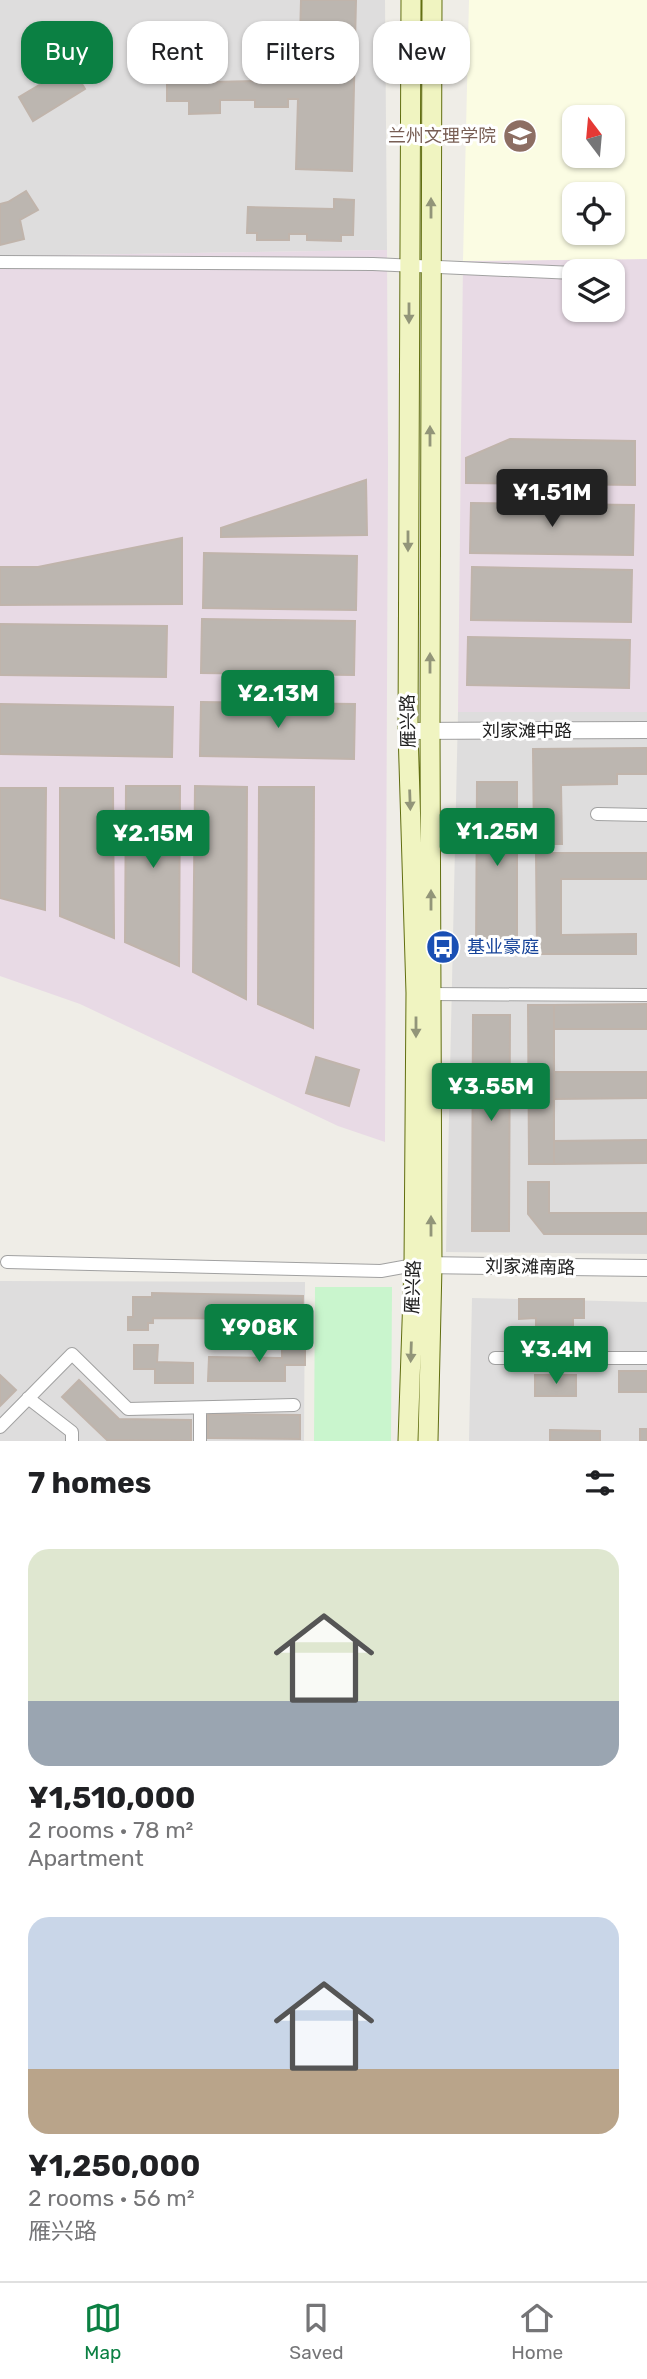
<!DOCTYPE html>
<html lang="en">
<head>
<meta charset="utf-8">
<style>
  :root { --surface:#fff; --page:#f2f2f2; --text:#202124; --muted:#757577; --line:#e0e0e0; --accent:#0b8043 }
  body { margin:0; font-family:Rubik,"Noto Sans SC",sans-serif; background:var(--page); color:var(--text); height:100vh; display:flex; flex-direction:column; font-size:26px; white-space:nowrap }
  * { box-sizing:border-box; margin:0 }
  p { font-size:23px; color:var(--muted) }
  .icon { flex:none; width:38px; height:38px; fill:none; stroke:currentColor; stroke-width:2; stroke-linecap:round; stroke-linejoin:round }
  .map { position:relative; height:1441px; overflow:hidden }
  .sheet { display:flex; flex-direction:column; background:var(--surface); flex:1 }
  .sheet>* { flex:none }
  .top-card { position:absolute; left:21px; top:21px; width:606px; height:63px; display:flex; gap:14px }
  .needle { width:46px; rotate:344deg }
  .tools { position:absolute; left:562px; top:105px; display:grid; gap:14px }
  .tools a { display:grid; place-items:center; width:63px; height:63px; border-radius:14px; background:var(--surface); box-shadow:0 2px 5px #0004; font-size:35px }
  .price { position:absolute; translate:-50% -60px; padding:0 16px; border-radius:7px; background:var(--accent); color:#fff; font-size:23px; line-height:46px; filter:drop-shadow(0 2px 4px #0008) }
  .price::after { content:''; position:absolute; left:50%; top:42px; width:21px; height:16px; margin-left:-10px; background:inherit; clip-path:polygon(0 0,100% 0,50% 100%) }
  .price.selected { background:#222; color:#fff }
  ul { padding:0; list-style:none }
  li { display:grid; align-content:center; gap:14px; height:371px; padding:0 28px }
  li span { display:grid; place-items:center; height:217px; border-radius:21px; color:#555 }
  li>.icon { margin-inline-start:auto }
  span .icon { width:126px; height:126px; fill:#fffc; stroke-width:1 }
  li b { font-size:30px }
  h2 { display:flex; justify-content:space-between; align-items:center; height:84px; padding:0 28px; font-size:30px }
  .pill { padding:0 24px; border-radius:21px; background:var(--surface); box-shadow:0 2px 5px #0004; font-size:24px; line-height:63px }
  .pill.selected { background:var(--accent); color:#fff }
  .dock { display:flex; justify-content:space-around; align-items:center; height:98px; border-top:2px solid var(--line); background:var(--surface); font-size:19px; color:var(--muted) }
  .dock a { display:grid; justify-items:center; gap:4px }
  .dock .selected { color:var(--accent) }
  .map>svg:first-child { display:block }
</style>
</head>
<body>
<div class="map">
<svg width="647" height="1441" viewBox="0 0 647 1441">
  <rect width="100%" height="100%" fill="#efede7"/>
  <path fill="#dedddd" d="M0,0H385L387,250L0,256Z
    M458,712H647V1254L446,1252Z
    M0,1281L305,1282L304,1441H0Z
    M472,1298L647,1302V1441H469Z"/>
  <path fill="#e8dae5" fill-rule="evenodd" d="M387,250L388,462L385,1142L338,1126L80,1004L0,976V256Z
    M647,259V712H458L463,261ZM574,271H612V310H574Z"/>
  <path fill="#fbfce3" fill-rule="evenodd" d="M469,0H647V259L463,261ZM574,117H612V156H574ZM574,194H612V233H574Z"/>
  <path fill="#c9f5cd" d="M315,1287H392L391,1441H314Z"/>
  <path fill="#bcb6b0" stroke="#c0b4ab" stroke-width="2" d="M301,0H356L352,171L296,169L298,99H288V107H255V100H220V113L189,114V101H167V83L299,80Z
    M71,66L85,89L33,121L19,97Z
    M26,191L38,210L20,220L24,239L0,245V204L8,202Z
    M334,199L354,200L353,235H341V241L307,240V234H289V240H257V233H247L248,207L334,209Z
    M510,439L635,441V485L466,483V458Z
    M366,480L367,535L221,537V528Z
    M471,503L634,505L633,555L470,553Z
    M182,538V604L0,605V567H38Z
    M204,553L357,556L356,610L203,608Z
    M472,567L632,570L631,622L471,620Z
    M202,619L355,621L354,675L201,673Z
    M0,624L167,626L166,677L0,675Z
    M468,637L630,640L629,688L467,685Z
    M201,702L355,704L354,759L200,756Z
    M0,704L173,707L172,757L0,754Z
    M647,748V774H617V784L561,785L562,844H534L533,749Z
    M477,782H517V953H476Z
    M126,786H180L179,966L125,942Z
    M195,786L247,787L246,999L193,972Z
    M259,787H314L313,1028L258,1004Z
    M0,788H46L45,910L0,898Z
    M60,788H113L114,938L60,916Z
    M536,853H647V879H561V935L636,934V954H537Z
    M647,1004V1029H554V1005Z
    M528,1005H554V1164H529Z
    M473,1015H510L509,1231H472Z
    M316,1057L359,1070L349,1106L306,1093Z
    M554,1072H647V1098L554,1099Z
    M647,1140V1163L554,1164V1141Z
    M528,1182H549V1213H647V1234H544L528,1214Z
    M152,1293L303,1296L302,1328H288V1321H276V1319L153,1318V1323H148V1330H128V1317H133V1297H152Z
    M519,1299H584V1318H573V1340L536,1341V1318L519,1319Z
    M282,1337H305V1365H285V1381H208L209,1357L282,1358Z
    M134,1345H158L157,1362L193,1363V1383H155V1369H134Z
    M619,1371H647V1392H619Z
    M0,1375L16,1390L0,1406Z
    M535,1375H576V1396H535Z
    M79,1380L119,1419L191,1420V1441L107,1440L62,1397Z
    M208,1414L300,1415V1439L208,1438Z
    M640,1429H647V1441H640Z
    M550,1430L600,1431V1441H550Z"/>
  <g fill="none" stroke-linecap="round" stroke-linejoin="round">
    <g stroke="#a1a1a1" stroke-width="14">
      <path id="minor" d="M0,262L373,264L574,273
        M597,814L647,815
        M427,994L647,995
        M7,1262L381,1271L414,1265
        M495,1358H647
        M28,1398L72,1432V1441
        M0,1427L72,1354L128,1409L294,1405
        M200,1441V1408"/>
    </g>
    <g stroke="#a1a1a1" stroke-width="18">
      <path id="tertiary" d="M408,731L647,730
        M422,1265L647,1268"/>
    </g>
    <g stroke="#616e10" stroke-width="21">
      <path id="secondary" d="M408,1441L414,1265L416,993L408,731L411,0
        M428,1441L432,1266L430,731L432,0"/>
    </g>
    <use href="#minor" stroke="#fff" stroke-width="12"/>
    <use href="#tertiary" stroke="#fff" stroke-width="16"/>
    <use href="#secondary" stroke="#f0f4c1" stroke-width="19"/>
  </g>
  <defs><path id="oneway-solid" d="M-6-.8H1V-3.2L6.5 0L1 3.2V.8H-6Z" transform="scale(1.75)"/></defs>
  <g fill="#929579">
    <use href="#oneway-solid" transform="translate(431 208) rotate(-90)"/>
    <use href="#oneway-solid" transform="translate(409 313) rotate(90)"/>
    <use href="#oneway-solid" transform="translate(430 436) rotate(-90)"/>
    <use href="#oneway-solid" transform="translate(408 541) rotate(90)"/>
    <use href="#oneway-solid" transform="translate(430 663) rotate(-90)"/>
    <use href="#oneway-solid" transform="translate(410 800) rotate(88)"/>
    <use href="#oneway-solid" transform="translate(431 900) rotate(-90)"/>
    <use href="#oneway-solid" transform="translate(416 1027) rotate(90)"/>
    <use href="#oneway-solid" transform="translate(431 1226) rotate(-90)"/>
    <use href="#oneway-solid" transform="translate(411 1352) rotate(92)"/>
  </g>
  <defs>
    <g id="university-disc" transform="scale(1.75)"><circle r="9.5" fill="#8d6e63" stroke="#fff"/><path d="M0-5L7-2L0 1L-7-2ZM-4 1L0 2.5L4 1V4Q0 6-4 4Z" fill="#fff"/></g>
    <g id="bus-disc" transform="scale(1.75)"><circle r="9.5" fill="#1a4fb4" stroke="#fff"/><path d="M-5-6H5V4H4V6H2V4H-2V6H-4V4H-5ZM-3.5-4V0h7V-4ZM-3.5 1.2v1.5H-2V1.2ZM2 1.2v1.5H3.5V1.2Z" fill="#fff"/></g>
  </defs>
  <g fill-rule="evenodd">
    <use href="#university-disc" x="520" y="136"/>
    <use href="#bus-disc" x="443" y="947"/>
  </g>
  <g text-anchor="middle" stroke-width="6" stroke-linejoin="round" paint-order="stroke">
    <g font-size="18" fill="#785e54" stroke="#fff" text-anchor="end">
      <text x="496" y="142">兰州文理学院</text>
    </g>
    <g font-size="18" fill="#202020" stroke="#fff">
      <text transform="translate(408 721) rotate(-91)" y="6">雁兴路</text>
      <text x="527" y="737">刘家滩中路</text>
      <text transform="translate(530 1267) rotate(1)" y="6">刘家滩南路</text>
      <text transform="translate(413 1287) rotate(-88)" y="6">雁兴路</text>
    </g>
    <g font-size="18" fill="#164399" stroke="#fff" text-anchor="start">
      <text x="467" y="953">基业豪庭</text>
    </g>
  </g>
</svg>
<div class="tools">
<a><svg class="needle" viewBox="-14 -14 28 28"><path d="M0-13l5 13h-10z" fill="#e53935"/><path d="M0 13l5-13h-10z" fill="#757577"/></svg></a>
<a><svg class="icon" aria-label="locate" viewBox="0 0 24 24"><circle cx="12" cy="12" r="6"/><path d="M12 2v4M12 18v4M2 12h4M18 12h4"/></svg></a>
<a><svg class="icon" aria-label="layers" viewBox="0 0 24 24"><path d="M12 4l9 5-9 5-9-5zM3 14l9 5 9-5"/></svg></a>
</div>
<b class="price selected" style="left:552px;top:529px">¥1.51M</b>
<b class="price" style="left:278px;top:730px">¥2.13M</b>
<b class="price" style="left:497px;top:868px">¥1.25M</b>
<b class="price" style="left:153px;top:870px">¥2.15M</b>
<b class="price" style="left:491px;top:1123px">¥3.55M</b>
<b class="price" style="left:259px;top:1364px">¥908K</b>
<b class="price" style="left:556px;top:1386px">¥3.4M</b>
<div class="top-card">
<a class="pill selected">Buy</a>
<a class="pill">Rent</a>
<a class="pill">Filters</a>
<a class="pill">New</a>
</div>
</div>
<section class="sheet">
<h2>7 homes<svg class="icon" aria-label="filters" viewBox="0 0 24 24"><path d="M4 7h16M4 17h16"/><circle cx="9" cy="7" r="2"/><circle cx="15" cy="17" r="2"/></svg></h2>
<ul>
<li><span style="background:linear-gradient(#dfe7d0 70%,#9aa5b1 0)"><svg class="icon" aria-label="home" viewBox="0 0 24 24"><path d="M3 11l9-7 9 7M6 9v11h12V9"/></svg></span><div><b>¥1,510,000</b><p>2 rooms · 78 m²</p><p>Apartment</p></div></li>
<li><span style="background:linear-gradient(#c9d6e8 70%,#b9a48a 0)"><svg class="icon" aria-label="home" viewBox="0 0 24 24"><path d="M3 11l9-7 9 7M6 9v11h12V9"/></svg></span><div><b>¥1,250,000</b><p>2 rooms · 56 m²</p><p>雁兴路</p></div></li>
</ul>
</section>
<nav class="dock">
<a class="selected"><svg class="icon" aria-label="map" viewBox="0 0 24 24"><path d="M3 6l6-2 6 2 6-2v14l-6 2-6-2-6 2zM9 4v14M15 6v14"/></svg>Map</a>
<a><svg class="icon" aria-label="saved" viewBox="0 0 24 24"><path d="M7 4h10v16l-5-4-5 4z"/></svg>Saved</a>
<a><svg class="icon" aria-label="home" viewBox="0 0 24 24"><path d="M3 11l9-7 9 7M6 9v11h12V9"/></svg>Home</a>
</nav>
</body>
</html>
